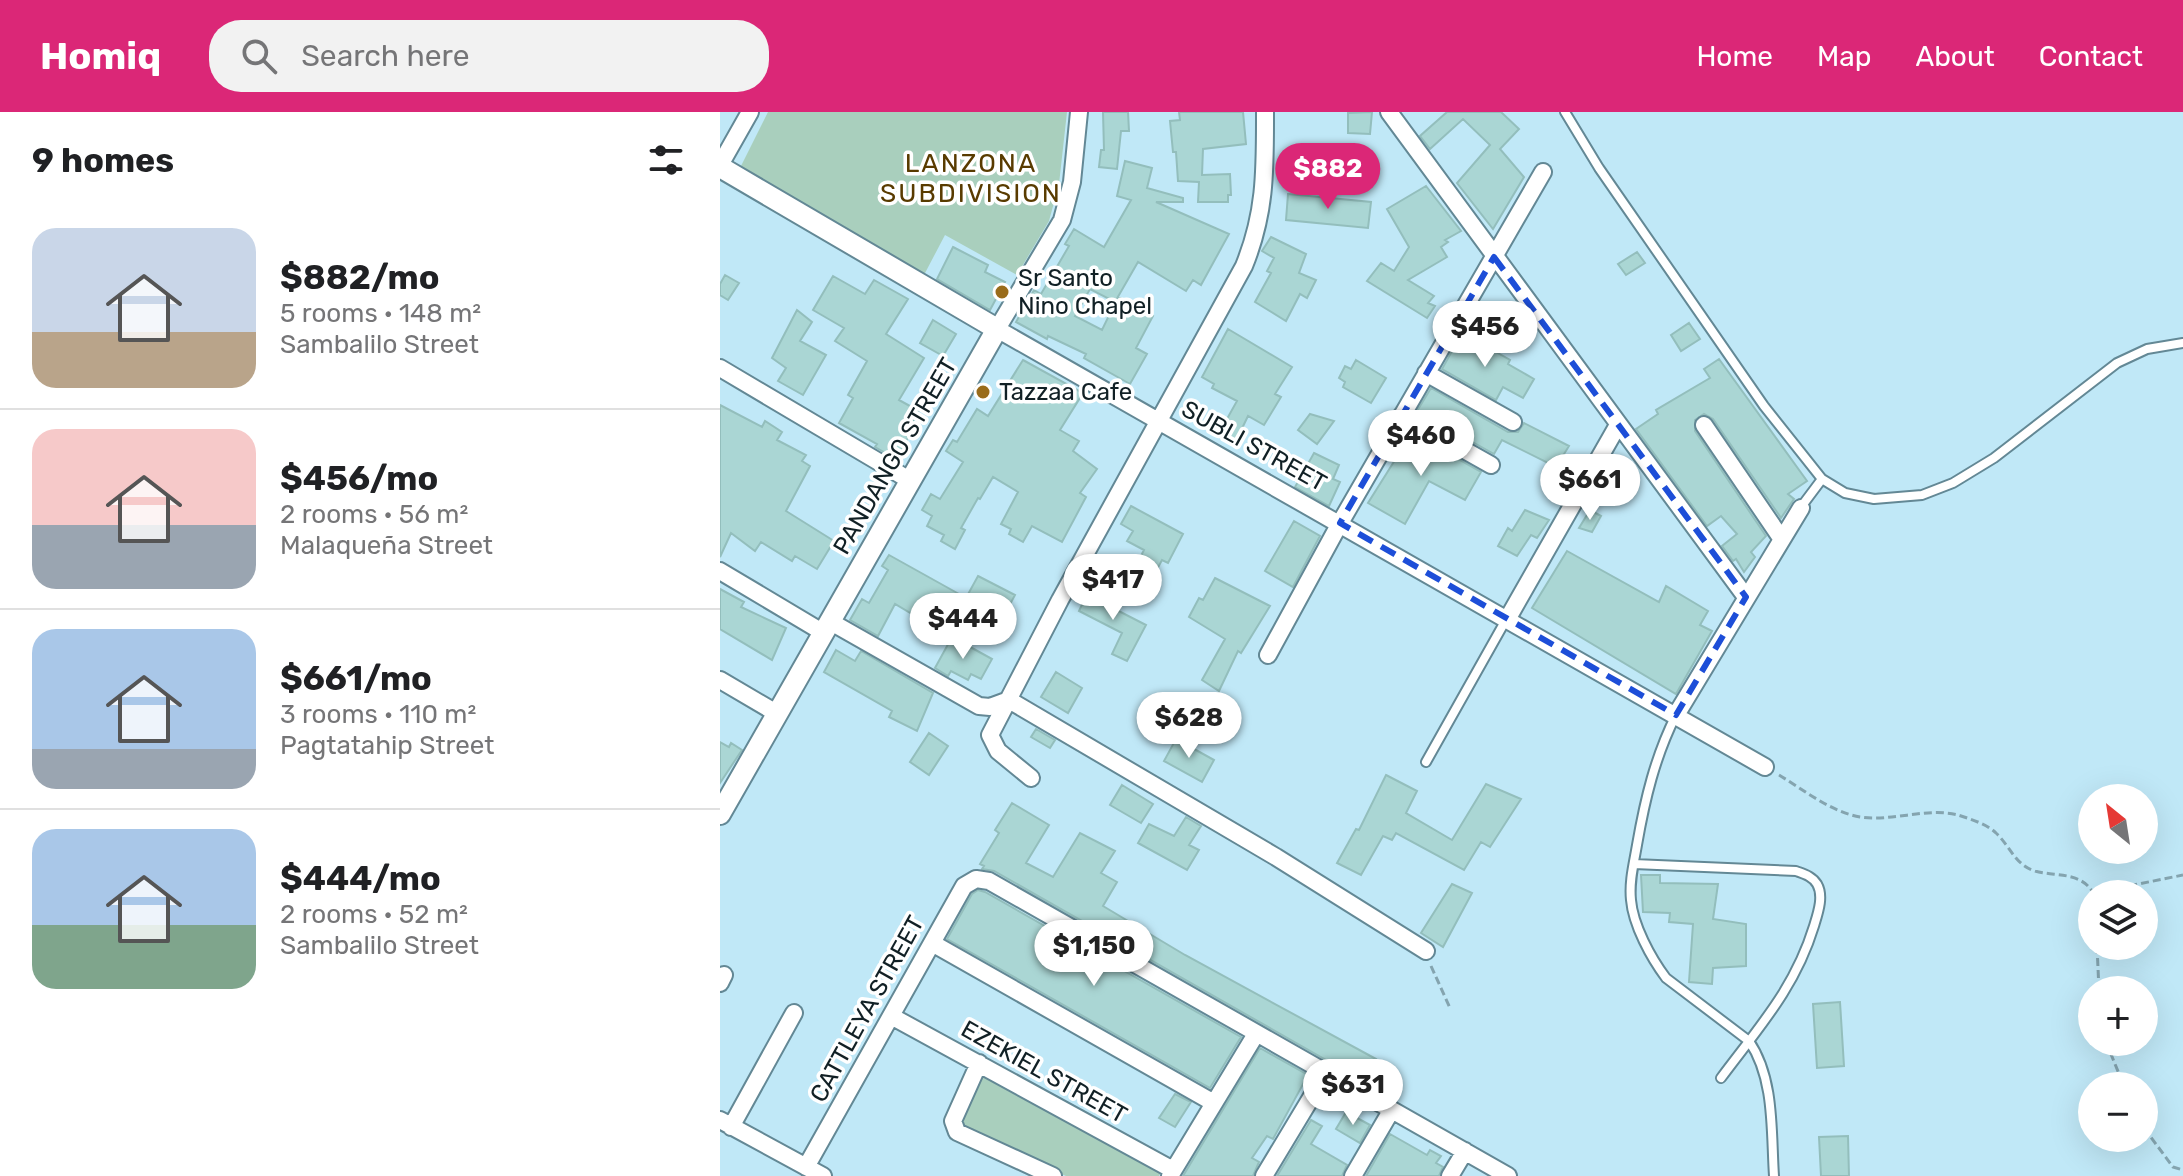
<!DOCTYPE html>
<html lang="en">
<head>
<meta charset="utf-8">
<style>
  :root { --surface:#fff; --page:#f2f2f2; --text:#202124; --muted:#757577; --line:#e0e0e0; --accent:#db2777 }
  body { margin:0; font-family:Rubik,sans-serif; background:var(--page); color:var(--text); height:100vh; display:flex; flex-direction:column; font-size:30px; white-space:nowrap }
  * { box-sizing:border-box; margin:0 }
  p { font-size:26px; color:var(--muted) }
  .icon { flex:none; width:44px; height:44px; fill:none; stroke:currentColor; stroke-width:2; stroke-linecap:round; stroke-linejoin:round }
  .map { position:relative; flex:1; overflow:hidden }
  .drawer { display:flex; flex-direction:column; background:var(--surface); width:720px }
  .drawer>* { flex:none }
  .needle { width:52px; rotate:330deg }
  .tools { position:absolute; left:1358px; top:672px; display:grid; gap:16px }
  .tools a { display:grid; place-items:center; width:80px; height:80px; border-radius:50%; background:var(--surface); box-shadow:0 8px 32px #0002; font-size:40px }
  .price { position:absolute; translate:-50% -68px; padding:0 18px; border-radius:28px; background:#fff; color:#222; font-size:26px; line-height:52px; filter:drop-shadow(0 2px 4px #0008) }
  .price::after { content:''; position:absolute; left:50%; top:48px; width:24px; height:18px; margin-left:-12px; background:inherit; clip-path:polygon(0 0,100% 0,50% 100%) }
  .price.active { background:var(--accent); color:#fff }
  ul { padding:0; list-style:none }
  li { display:flex; align-items:center; gap:24px; height:200px; padding:0 32px }
  li+li { border-top:2px solid var(--line) }
  li span { display:grid; place-items:center; flex:none; width:224px; height:160px; border-radius:24px; color:#555 }
  li>.icon { margin-inline-start:auto }
  span .icon { width:96px; height:96px; fill:#fffc; stroke-width:1 }
  li b { font-size:34px }
  h2 { display:flex; justify-content:space-between; align-items:center; height:96px; padding:0 32px; font-size:34px }
  header { display:flex; align-items:center; gap:48px; box-sizing:border-box; height:112px; padding:0 40px; background:var(--accent); color:#fff }
  header strong { font-size:38px }
  nav { display:flex; gap:44px; margin-inline-start:auto; font-size:28px }
  .search { width:560px; height:72px; background:var(--page); display:flex; align-items:center; gap:20px; box-sizing:border-box; padding:0 28px; border-radius:32px; color:var(--muted); font-size:30px }
  main { display:flex; flex:1; min-height:0 }
  .map>svg:first-child { display:block }
</style>
</head>
<body>
<header>
<strong>Homiq</strong>
<div class="search"><svg class="icon" aria-label="search" viewBox="0 0 24 24"><circle cx="10" cy="10" r="6"/><path d="M15 15l6 6"/></svg>Search here</div>
<nav><a>Home</a><a>Map</a><a>About</a><a>Contact</a></nav>
</header>
<main>
<section class="drawer">
<h2>9 homes<svg class="icon" aria-label="filters" viewBox="0 0 24 24"><path d="M4 7h16M4 17h16"/><circle cx="9" cy="7" r="2"/><circle cx="15" cy="17" r="2"/></svg></h2>
<ul>
<li><span style="background:linear-gradient(#c9d6e8 65%,#b9a48a 0)"><svg class="icon" aria-label="home" viewBox="0 0 24 24"><path d="M3 11l9-7 9 7M6 9v11h12V9"/></svg></span><div><b>$882/mo</b><p>5 rooms · 148 m²</p><p>Sambalilo Street</p></div></li>
<li><span style="background:linear-gradient(#f6c9c9 60%,#9aa5b1 0)"><svg class="icon" aria-label="home" viewBox="0 0 24 24"><path d="M3 11l9-7 9 7M6 9v11h12V9"/></svg></span><div><b>$456/mo</b><p>2 rooms · 56 m²</p><p>Malaqueña Street</p></div></li>
<li><span style="background:linear-gradient(#a9c7e8 75%,#9aa5b1 0)"><svg class="icon" aria-label="home" viewBox="0 0 24 24"><path d="M3 11l9-7 9 7M6 9v11h12V9"/></svg></span><div><b>$661/mo</b><p>3 rooms · 110 m²</p><p>Pagtatahip Street</p></div></li>
<li><span style="background:linear-gradient(#a9c7e8 60%,#7fa58c 0)"><svg class="icon" aria-label="home" viewBox="0 0 24 24"><path d="M3 11l9-7 9 7M6 9v11h12V9"/></svg></span><div><b>$444/mo</b><p>2 rooms · 52 m²</p><p>Sambalilo Street</p></div></li>
</ul>
</section>
<div class="map">
<svg width="1463" height="1064" viewBox="0 0 1463 1064">
  <rect width="100%" height="100%" fill="#c0e8f7"/>
  <path fill="#a9cfbd" d="M48,0H347L339,72L329,109L297,163L225,123L204,163L21,54Z
    M262,963L442,1058L439,1064H346L237,1015Z"/>
  <path fill="#aad6d4" stroke="#93bebc" stroke-width="2" d="M383,0H408L409,19H401L397,57L379,55L381,38H384Z
    M459,0H523L526,32L483,37L482,63L510,62L511,83H508V90H478L479,70L458,69L456,40H453L450,9L460,8Z
    M652,0L650,22L628,21V1Z
    M727,0H781L799,17L780,37L804,65L773,117L737,71L770,33L743,7L710,37L700,24Z
    M405,49L432,56L427,76L463,86V90H436L509,122L481,173L473,168L466,179L418,150L395,190L370,177L355,204L382,218L398,185L433,204L416,236L427,242L410,272L364,246L366,242L328,224L327,227L296,210L314,178L321,182L349,134L345,132L354,117L384,135L411,88L397,84Z
    M706,74L741,119L725,128L728,130L721,135L727,145L688,168L714,184L708,191L715,194L707,206L647,169L661,151L674,159L689,135L667,97Z
    M568,82L651,90L648,116L566,108Z
    M551,125L586,142L579,161L596,168L587,186L580,182L566,209L535,190L551,161L547,159L554,146L542,139Z
    M233,135L268,153L265,160L285,170L270,198L217,167Z
    M917,140L925,151L906,163L898,152Z
    M5,163L19,171L8,188L0,183V172Z
    M113,164L145,182L154,168L188,187L166,222L204,246L179,288L199,299L188,318L192,319L182,336L185,338L181,346L176,347L155,335L157,332L119,311L133,286L128,283L147,249L115,229L124,216L93,198Z
    M77,198L92,210L80,229L106,243L83,283L58,269L66,256L52,246Z
    M213,208L236,222L223,244L200,231Z
    M969,211L980,227L961,239L951,223Z
    M508,217L572,255L555,282L561,285L544,313L528,304L515,331L498,323L517,289L492,276L494,272L482,265Z
    M742,221L790,248L788,252L814,267L803,286L783,275L776,288L722,257Z
    M999,247L1087,369L1068,382L1074,387L1061,406L993,307L984,302L975,308V319L1046,424L1031,440L1035,445L1024,460L1016,447L1013,449L1002,434L1017,422L1001,404L987,414L916,317L938,302L936,298L990,266L984,257Z
    M303,248L363,281L340,318L359,329L353,339L377,357L360,381L366,385L342,430L312,414L303,430L289,422L291,417L281,412L298,380L273,365L260,387L258,386L241,416L245,418L235,437L221,429L224,423L207,414L212,404L202,398L211,382L220,387L243,350L226,339L233,328L237,330L257,297L268,304Z
    M636,248L666,266L651,291L623,275L625,270L619,266L625,254L631,257Z
    M711,276L788,320H798L804,311L849,334L836,355L782,328L774,342L697,299Z
    M0,293L42,315L45,309L62,320L57,328L86,343L82,349L90,354L66,399L114,429L97,457L75,444L72,449L41,430L35,439L11,421L0,445Z
    M590,302L614,309L597,332L578,318Z
    M692,321L761,360L745,388L709,369L685,412L648,391Z
    M594,341L619,353L613,367L620,370L609,394L575,375Z
    M411,394L463,422L448,451L442,448L428,474L410,465L424,438L407,429L413,419L401,412Z
    M805,398L829,408L817,426L811,423L797,444L778,434L788,416L792,419Z
    M870,398L881,404L872,420L859,416Z
    M574,409L600,424L573,475L545,459Z
    M847,439L939,490L946,474L988,499L980,513L992,519L956,582L812,496Z
    M169,443L239,482L217,517L175,492L158,524L130,508L142,487L149,491L168,458L162,454Z
    M258,464L295,483L278,515L241,495Z
    M495,466L550,494L521,541L518,539L499,579L482,568L505,527L469,505L479,486L483,488Z
    M371,473L388,481L383,491L426,513L407,549L392,542L402,521L359,499Z
    M0,477L24,490L21,495L66,516L52,548L0,517Z
    M232,525L272,547L261,567L251,562L248,568L231,559L228,564L215,556Z
    M116,538L135,549L141,539L213,581L197,619L169,605L172,599L104,560Z
    M336,560L362,576L348,601L321,585Z
    M316,617L335,628L330,636L311,625Z
    M209,621L228,634L209,663L190,650Z
    M456,627L494,648L482,670L444,649Z
    M0,630L9,635L11,631L22,638L0,671Z
    M666,663L697,679L686,701L732,728L766,672L801,687L770,735L761,730L744,758L676,721L672,728L663,724L641,763L617,751L636,717L639,718Z
    M402,673L433,692L421,711L390,693Z
    M292,691L329,713L306,751L333,765L360,721L395,739L381,761L397,770L383,794L465,843L656,947L643,969L274,759L262,757L264,754L260,752L279,721L275,718Z
    M466,705L481,714L469,733L479,738L467,758L418,731L429,712L454,724Z
    M921,763H940V771L998,772L993,807L1026,812V854L993,856L992,872L969,870L973,812L949,810L950,801L923,800Z
    M732,772L752,781L723,835L701,821Z
    M258,778L265,780L521,925L490,976L227,827L252,782Z
    M1120,890L1124,954L1097,956L1093,892Z
    M540,936L588,963L553,1027L547,1024L532,1046L539,1050L533,1064H463Z
    M455,982L471,990L455,1015L439,1006Z
    M626,1000L650,1013L640,1031L616,1017Z
    M591,1008L602,1014L591,1032L627,1053L622,1064H557Z
    M670,1022L707,1043L710,1038L721,1044L716,1051L723,1055L719,1064H646Z
    M1128,1024L1129,1064H1101L1099,1025Z"/>
  <g fill="none" stroke-linecap="round" stroke-linejoin="round">
    <g stroke="#638895" stroke-width="12">
      <path id="service" d="M845,0L879,56L1044,294L1102,367L1125,381L1154,387L1202,383L1233,371L1274,346L1397,251L1427,237L1463,231
        M1081,395L1102,367
        M956,603C935,645 925,687 917,733C914,751 909,769 911,788C913,813 931,846 946,866L1029,929C1055,967 1051,1020 1054,1064
        M706,650L787,506
        M914,752L1076,759C1084,762 1092,764 1097,772C1104,784 1098,801 1094,814C1075,876 1039,915 1001,966"/>
    </g>
    <g stroke="#638895" stroke-width="20">
      <path id="minor" d="M359,0L352,70L342,108L277,217C532,365 790,507 1045,655
        M669,0L1026,485
        M0,53L30,0
        M0,256L191,369
        M706,261L793,310
        M682,303L771,353
        M984,313L1061,426
        M0,459L104,521
        M788,506L898,313
        M111,510L259,594L270,595L289,588
        M548,543L620,411L823,60
        M0,568L58,602
        M289,588L556,745L706,839
        M956,603L1081,396
        M311,666L278,639L270,623L340,488L524,154C546,100 545,57 545,0
        M212,831L494,991
        M0,871L4,863
        M171,904L453,1058
        M259,951L233,1009L237,1020L333,1064
        M0,1008L103,1064
        M11,1015L74,901
        M86,1055L244,774L256,767L269,769L788,1064
        M450,1064L536,922
        M544,1064L606,961
        M633,1064L671,999
        M730,1064L745,1039"/>
    </g>
    <g stroke="#638895" stroke-width="24">
      <path id="tertiary" d="M0,55L277,217L0,702"/>
    </g>
    <path stroke="#84a4af" stroke-width="3" stroke-dasharray="8 4" stroke-linecap="butt" d="M1059,663C1084,678 1111,700 1140,705C1172,710 1206,695 1238,703C1250,707 1267,712 1276,721C1290,734 1295,753 1315,759C1337,765 1361,759 1374,782
      M1374,781L1463,763
      M1377,834L1379,878
      M711,854L730,896
      M1386,930L1404,974
      M1424,1016L1453,1055L1463,1058"/>
    <use href="#service" stroke="#fff" stroke-width="8"/>
    <use href="#minor" stroke="#fff" stroke-width="16"/>
    <use href="#tertiary" stroke="#fff" stroke-width="20"/>
  </g>
  <path fill="none" stroke="#1d4ed8" stroke-width="6" stroke-dasharray="16 10" stroke-linejoin="round" d="M774,145L1026,485L956,603L620,411Z"/>
  <g fill="#996c1b" stroke="#fff" stroke-width="3">
    <circle cx="282" cy="180" r="8"/>
    <circle cx="263" cy="280" r="8"/>
  </g>
  <g text-anchor="middle" stroke-width="7" stroke-linejoin="round" paint-order="stroke">
    <g font-size="24" fill="#112025" stroke="#fff" text-anchor="start">
      <text x="298" y="174">Sr Santo<tspan x="298" dy="28">Nino Chapel</tspan></text>
      <text x="279" y="288">Tazzaa Cafe</text>
    </g>
    <g font-size="24" fill="#112025" stroke="#fff">
      <text transform="translate(534 334) rotate(29)" y="8">SUBLI STREET</text>
      <text transform="translate(175 344) rotate(-60)" y="8">PANDANGO STREET</text>
      <text transform="translate(147 897) rotate(-61)" y="8">CATTLEYA STREET</text>
      <text transform="translate(324 960) rotate(29)" y="8">EZEKIEL STREET</text>
    </g>
    <g font-size="26" letter-spacing="2" fill="#593b00" stroke="#fff">
      <text x="251" y="60">LANZONA<tspan x="251" dy="30">SUBDIVISION</tspan></text>
    </g>
  </g>
</svg>
<div class="tools">
<a><svg class="needle" viewBox="-14 -14 28 28"><path d="M0-13l5 13h-10z" fill="#e53935"/><path d="M0 13l5-13h-10z" fill="#757577"/></svg></a>
<a><svg class="icon" aria-label="layers" viewBox="0 0 24 24"><path d="M12 4l9 5-9 5-9-5zM3 14l9 5 9-5"/></svg></a>
<a>+</a>
<a>−</a>
</div>
<b class="price active" style="left:608px;top:99px">$882</b>
<b class="price" style="left:765px;top:257px">$456</b>
<b class="price" style="left:701px;top:366px">$460</b>
<b class="price" style="left:870px;top:410px">$661</b>
<b class="price" style="left:393px;top:510px">$417</b>
<b class="price" style="left:243px;top:549px">$444</b>
<b class="price" style="left:469px;top:648px">$628</b>
<b class="price" style="left:374px;top:876px">$1,150</b>
<b class="price" style="left:633px;top:1015px">$631</b>
</div>
</main>
</body>
</html>
